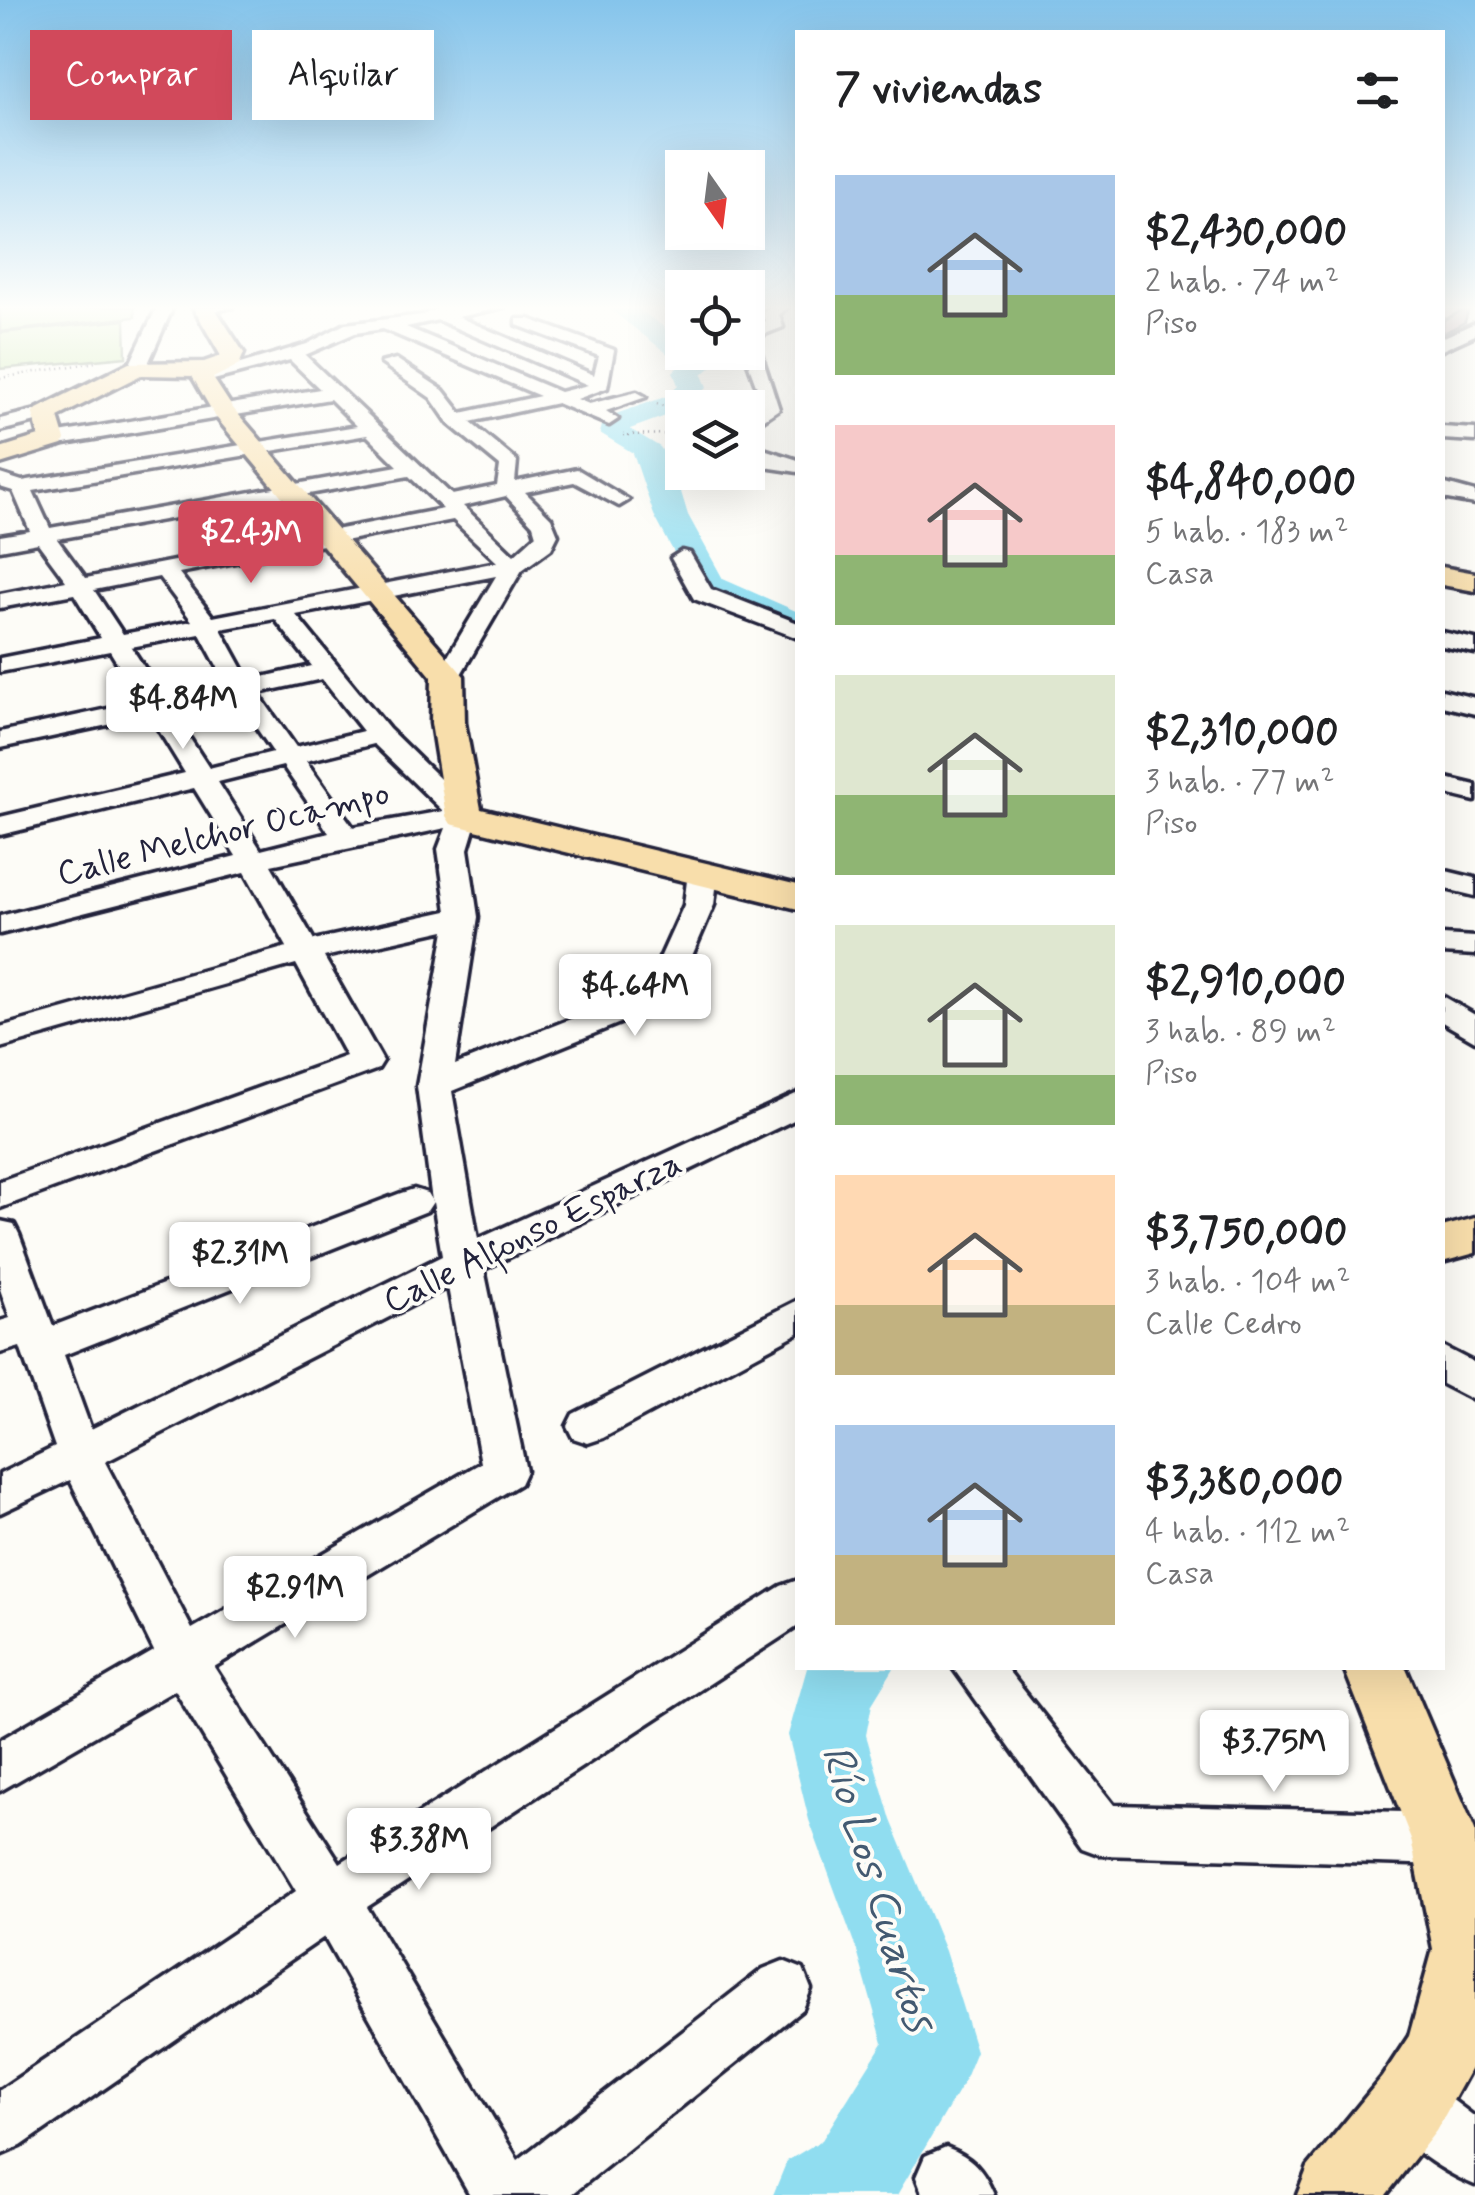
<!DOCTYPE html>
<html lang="es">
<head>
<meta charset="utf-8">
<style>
  :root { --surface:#fff; --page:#f2f2f2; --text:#202124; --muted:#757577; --accent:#d1495b }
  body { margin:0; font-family:Mynerve,sans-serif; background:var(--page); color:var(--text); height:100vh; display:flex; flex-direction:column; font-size:38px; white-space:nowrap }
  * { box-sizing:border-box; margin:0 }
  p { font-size:32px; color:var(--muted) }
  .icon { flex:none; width:55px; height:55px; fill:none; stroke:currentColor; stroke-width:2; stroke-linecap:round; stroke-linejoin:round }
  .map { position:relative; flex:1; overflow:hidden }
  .panel { position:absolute; left:795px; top:30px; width:650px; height:1640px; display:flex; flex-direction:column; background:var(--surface); border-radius:0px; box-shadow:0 10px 40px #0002 }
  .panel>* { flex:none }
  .banner { position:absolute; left:30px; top:30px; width:615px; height:90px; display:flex; gap:20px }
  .needle { width:65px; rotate:166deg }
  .fabs { position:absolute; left:665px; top:150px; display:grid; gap:20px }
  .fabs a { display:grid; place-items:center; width:100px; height:100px; border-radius:0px; background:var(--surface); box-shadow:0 10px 40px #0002; font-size:50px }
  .price { position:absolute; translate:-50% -85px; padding:0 22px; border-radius:10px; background:#fff; color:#222; font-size:32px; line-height:65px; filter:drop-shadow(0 2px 5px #0008) }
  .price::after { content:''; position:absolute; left:50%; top:60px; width:30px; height:22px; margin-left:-15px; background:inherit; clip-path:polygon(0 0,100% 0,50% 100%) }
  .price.on { background:var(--accent); color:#fff }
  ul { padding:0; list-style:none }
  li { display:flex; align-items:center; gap:30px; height:250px; padding:0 40px }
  li span { display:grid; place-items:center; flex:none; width:280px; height:200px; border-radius:0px; color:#555 }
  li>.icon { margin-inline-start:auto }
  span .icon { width:120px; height:120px; fill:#fffc; stroke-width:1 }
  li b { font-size:42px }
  h2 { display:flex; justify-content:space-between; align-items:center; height:120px; padding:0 40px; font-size:42px }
  .chip { padding:0 35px; border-radius:0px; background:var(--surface); box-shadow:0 10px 40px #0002; font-size:35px; line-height:90px }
  .chip.on { background:var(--accent); color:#fff }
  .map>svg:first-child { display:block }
</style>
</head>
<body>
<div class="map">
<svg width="1475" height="2195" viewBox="0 0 1475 2195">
  <rect width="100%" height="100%" fill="#fdfcf7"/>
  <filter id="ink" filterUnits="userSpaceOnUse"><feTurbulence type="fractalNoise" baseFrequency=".01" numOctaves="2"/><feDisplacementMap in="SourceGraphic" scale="20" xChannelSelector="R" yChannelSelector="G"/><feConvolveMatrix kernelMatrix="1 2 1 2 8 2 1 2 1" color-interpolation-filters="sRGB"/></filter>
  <g filter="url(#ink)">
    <path fill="#bfe39d" stroke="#70826c" stroke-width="2.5" d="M0,307H134L135,317L0,332Z
      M125,320L126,357L0,369V333Z"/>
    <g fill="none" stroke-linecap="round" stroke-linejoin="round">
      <path fill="#90ddf0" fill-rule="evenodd" d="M607,307H636L682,340V352H701L713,365L702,375L707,387L682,410L630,429L660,447L674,469L688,515L723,579L798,612V628H772L696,594L654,515L633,453L600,433L604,418L665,397L678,385L673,372L681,364Z
        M807,1668H894L872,1704L866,1735L891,1820L945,1951L976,2051L963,2083L897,2195H773L787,2161L822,2140L883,2043L857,1951L809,1820L788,1735Z"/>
      <g stroke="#22223b" stroke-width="7">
        <path id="minor" d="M157,307H173L146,368L131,372L128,368Z
          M202,307H232L197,315L195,312Z
          M441,307H504L458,317L594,375L599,356L517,325V319H529L614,350L607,388L577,399L589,404L637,392L646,397L606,411L618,419L609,425L557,403L470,422L517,461L515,482L577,469L629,500L619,506L574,482L525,492L551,518L558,535L551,549L522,570L457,681H439L436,676L496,576L296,615L389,729L478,816L468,849L478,917L455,1065L646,989L684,905L688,872L703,863L718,872L714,905L672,1002L452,1091L478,1239L798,1093V1118L484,1269L526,1471L520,1484L214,1667L340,1863L781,1586L798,1580V1626L367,1907L518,2160L763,1969L783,1961L803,1969L811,1989L803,2009L571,2195H470L324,1937L21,2146L0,2155V2090L296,1891L175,1690L0,1791V1740L154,1651L70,1480L0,1513V1474L55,1447L20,1347L0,1353V1321L10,1318L0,1289V1221L14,1224L19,1234L53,1326L401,1193L414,1189L427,1193L432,1201L417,1086L445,930L324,957L383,1061L378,1069L0,1208V1181L346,1056L296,964L0,1048V1027L287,947L245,872L0,934V916L236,856L194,788L0,835V817L185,773L150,716L0,748V732L141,702L110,651L0,672V658L101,638L74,594L0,608V594L66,581L38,543L0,550V536L30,531L13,491L0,487V474L22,481L357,426L330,399L53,446L43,440L53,434L320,389L290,360L202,383L193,378L307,344L345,324L422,315ZM438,320L588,385L560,392L406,327ZM383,329L540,396L461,413L443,390L396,359L381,363L431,398L449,424L500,466L497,486L452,495L305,355L355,333ZM367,435L398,466L50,528L33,491ZM409,476L443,509L86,578L57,539ZM506,496L533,525L536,535L514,555L463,506ZM453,520L497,562L213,617L179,573ZM159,577L192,621L123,634L94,590ZM275,619L312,666L249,680L221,629ZM200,634L227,684L164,698L131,647ZM322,679L363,731L296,747L258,693ZM236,698L273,752L209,768L172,711ZM374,744L443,811L353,827L306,761ZM283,766L329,833L261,850L218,782ZM446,828L438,849L447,911L314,940L271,865ZM433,1202L442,1256L91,1429L64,1355L427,1211ZM448,1287L481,1463L192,1629L105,1462Z
          M769,307H787L779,315L783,327L760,336L758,344L779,409L748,430V416L762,401L744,352H748V329L766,321L761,315Z
          M1475,323V335L1442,350V338Z
          M45,408L52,410V418L0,431V419Z
          M1442,427L1475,429V441L1442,439Z
          M748,444L798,460V472L771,468L748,457Z
          M1442,483L1475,492V504L1442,498Z
          M682,551L690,553L711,589L798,623V638L694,599L671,558Z
          M1442,632L1475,639V653L1442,646Z
          M1442,690L1475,698V714L1442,706Z
          M1442,777L1475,785V801L1442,793Z
          M1442,870L1475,878V896L1442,888Z
          M1442,935L1475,937V955L1442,953Z
          M1442,996L1475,1015V1041L1442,1022Z
          M798,1300V1333L603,1438L588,1443L573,1438L567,1426L573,1414Z
          M1442,1346L1475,1363V1401L1442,1384Z
          M953,1668H1006L1114,1805L1445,1813L1464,1821L1471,1839L1464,1857L1445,1865L1101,1855L1082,1848Z
          M1409,2074L1430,2083L1475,2117V2185C1439,2170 1394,2140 1379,2104L1388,2083Z
          M946,2147C972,2157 983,2169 994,2195H923L916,2177L925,2156Z"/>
      </g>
      <g stroke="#22223b" stroke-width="7">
        <path id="major" d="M193,307H214L244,353L239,365L213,378L232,407L464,676L465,723L481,809L798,885V909L451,824L446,816L431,723L432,677L215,416L192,376L141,375L58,417L65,440L62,445L0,464V448L39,436L33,414L37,409L129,363L204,362L221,356Z
          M1442,567L1475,573V591L1442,585Z
          M1475,1218V1253L1442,1262V1227Z
          M1344,1668H1406L1475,1830V2061L1436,2131L1386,2195H1297L1308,2167L1382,2077L1409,2036L1433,1949L1411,1839Z"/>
      </g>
      <path stroke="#22223b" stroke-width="2.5" stroke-dasharray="1 4" stroke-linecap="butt" d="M0,378L96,362
        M657,404L670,409L677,441H682
        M623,435L675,434"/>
      <use href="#minor" fill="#fdfcf7" fill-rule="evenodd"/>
      <use href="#major" fill="#f8deab" fill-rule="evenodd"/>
    </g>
    <path fill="#a27c8b" stroke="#22223b" stroke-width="2.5" d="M1469,307L1465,322L1442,334L1444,320Z"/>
    <path fill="#e8b1c6" stroke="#22223b" stroke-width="2.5" d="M1442,307H1468L1444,320Z"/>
  </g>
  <linearGradient id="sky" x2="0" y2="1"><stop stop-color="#85c4eb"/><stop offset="0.5" stop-color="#fefefb"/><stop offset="1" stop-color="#fefefb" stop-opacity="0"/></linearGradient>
  <rect width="1475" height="615" fill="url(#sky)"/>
  <g text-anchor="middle" stroke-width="8" stroke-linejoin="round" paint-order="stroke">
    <g font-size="35" fill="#22223b" stroke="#fdfcf7">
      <text transform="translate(223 832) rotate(-14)" y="12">Calle Melchor Ocampo</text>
      <text transform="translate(532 1231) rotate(-26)" y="12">Calle Alfonso Esparza</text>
    </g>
    <g font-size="45" font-style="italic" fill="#435a71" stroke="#fdfcf7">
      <text transform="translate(880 1887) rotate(73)" y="16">Río Los Cuartos</text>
    </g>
  </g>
</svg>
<div class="fabs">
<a><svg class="needle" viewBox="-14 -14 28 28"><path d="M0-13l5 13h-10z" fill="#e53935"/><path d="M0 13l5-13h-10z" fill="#757577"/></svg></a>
<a><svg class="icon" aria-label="locate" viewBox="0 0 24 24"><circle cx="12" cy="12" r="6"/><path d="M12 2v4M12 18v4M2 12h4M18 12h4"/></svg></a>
<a><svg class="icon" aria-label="layers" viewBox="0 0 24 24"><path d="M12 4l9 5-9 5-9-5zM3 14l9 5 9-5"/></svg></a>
</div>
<b class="price on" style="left:251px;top:586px">$2.43M</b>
<b class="price" style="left:183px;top:752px">$4.84M</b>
<b class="price" style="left:635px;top:1039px">$4.64M</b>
<b class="price" style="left:240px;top:1307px">$2.31M</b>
<b class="price" style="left:295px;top:1641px">$2.91M</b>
<b class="price" style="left:1274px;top:1795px">$3.75M</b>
<b class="price" style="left:419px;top:1893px">$3.38M</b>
<div class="banner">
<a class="chip on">Comprar</a>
<a class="chip">Alquilar</a>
</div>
<section class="panel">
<h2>7 viviendas<svg class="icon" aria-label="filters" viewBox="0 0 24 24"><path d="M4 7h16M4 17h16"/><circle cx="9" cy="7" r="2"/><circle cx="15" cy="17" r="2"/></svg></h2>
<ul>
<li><span style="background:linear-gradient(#a9c7e8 60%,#8fb573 0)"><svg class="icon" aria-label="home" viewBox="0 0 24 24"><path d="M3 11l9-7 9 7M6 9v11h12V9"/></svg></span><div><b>$2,430,000</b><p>2 hab. · 74 m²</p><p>Piso</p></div></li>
<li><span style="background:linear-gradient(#f6c9c9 65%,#8fb573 0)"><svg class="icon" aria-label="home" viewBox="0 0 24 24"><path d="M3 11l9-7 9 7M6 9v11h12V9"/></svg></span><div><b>$4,840,000</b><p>5 hab. · 183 m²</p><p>Casa</p></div></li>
<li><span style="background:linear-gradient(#dfe7d0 60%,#8fb573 0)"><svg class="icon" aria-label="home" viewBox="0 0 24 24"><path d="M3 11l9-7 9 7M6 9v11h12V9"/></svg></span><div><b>$2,310,000</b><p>3 hab. · 77 m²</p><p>Piso</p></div></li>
<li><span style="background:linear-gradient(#dfe7d0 75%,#8fb573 0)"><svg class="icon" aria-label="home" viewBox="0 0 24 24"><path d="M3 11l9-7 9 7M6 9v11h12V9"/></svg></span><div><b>$2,910,000</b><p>3 hab. · 89 m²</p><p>Piso</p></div></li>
<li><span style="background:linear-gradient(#ffd9b3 65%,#c2b280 0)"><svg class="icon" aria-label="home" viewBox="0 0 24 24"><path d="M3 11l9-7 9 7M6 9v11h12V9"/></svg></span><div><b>$3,750,000</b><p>3 hab. · 104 m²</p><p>Calle Cedro</p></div></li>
<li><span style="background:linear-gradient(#a9c7e8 65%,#c2b280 0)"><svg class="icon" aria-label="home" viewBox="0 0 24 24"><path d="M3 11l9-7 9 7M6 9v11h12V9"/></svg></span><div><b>$3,380,000</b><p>4 hab. · 112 m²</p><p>Casa</p></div></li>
</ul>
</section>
</div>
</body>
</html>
